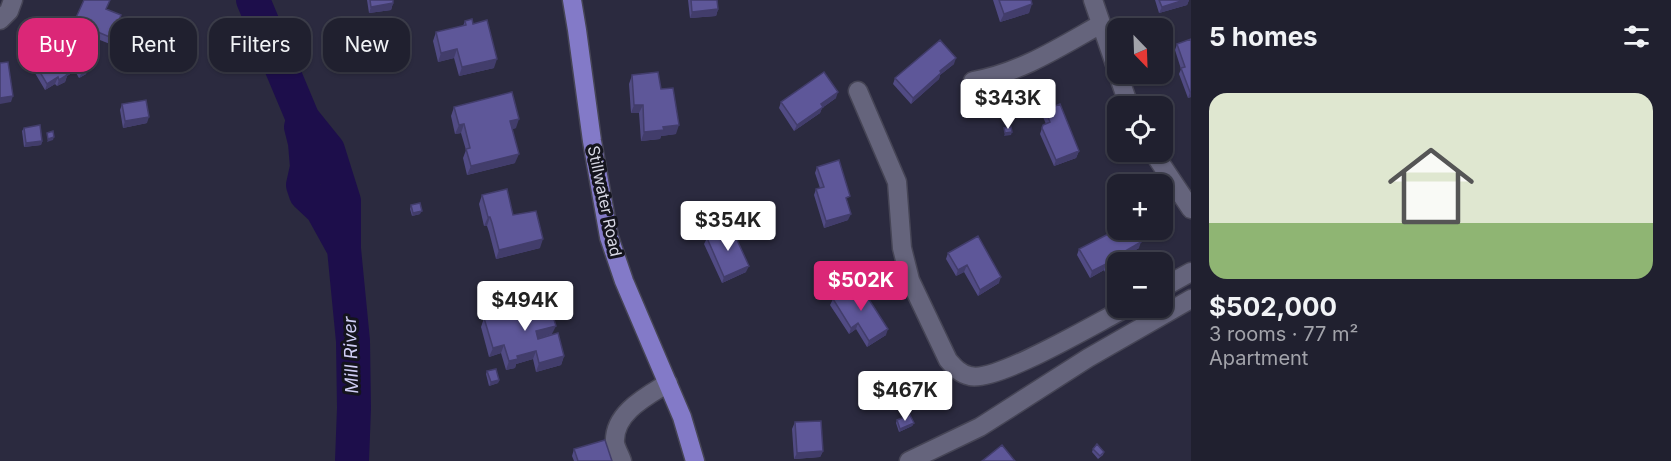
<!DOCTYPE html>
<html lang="en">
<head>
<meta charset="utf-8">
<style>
  :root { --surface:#20202f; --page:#282837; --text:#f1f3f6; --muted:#a2a3aa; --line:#3d3e4b; --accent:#db2777 }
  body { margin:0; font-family:Inter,sans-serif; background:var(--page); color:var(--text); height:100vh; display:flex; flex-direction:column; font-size:22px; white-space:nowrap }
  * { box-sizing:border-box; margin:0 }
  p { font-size:20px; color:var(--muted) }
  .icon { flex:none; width:33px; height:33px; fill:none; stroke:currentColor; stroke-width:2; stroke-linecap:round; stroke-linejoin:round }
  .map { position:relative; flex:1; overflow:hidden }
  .details { display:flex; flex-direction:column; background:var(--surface); width:480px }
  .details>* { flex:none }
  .banner { position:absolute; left:18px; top:18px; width:570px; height:54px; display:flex; gap:12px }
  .needle { width:39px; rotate:157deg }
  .controls { position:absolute; left:1107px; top:18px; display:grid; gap:12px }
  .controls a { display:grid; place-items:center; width:66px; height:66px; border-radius:12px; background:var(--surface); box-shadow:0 2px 4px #0004,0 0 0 2px var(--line); font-size:30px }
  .price { position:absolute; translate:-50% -51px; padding:0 14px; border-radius:6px; background:#fff; color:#222; font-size:20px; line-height:39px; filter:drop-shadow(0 2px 3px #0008) }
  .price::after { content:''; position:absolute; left:50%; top:36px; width:18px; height:14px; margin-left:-9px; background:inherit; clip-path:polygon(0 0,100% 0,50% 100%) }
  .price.current { background:var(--accent); color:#fff }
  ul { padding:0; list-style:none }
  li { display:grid; align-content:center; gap:12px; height:318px; padding:0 18px }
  li span { display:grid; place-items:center; height:186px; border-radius:18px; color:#555 }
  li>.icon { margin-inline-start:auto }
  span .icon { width:108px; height:108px; fill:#fffc; stroke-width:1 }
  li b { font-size:26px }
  h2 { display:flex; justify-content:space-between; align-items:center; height:72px; padding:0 18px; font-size:26px }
  .chip { padding:0 21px; border-radius:18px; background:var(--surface); box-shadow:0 2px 4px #0004,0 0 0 2px var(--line); font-size:21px; line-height:54px }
  .chip.current { background:var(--accent); color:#fff }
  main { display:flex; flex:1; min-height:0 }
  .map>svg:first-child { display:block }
</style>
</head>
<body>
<main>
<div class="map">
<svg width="1191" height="461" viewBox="0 0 1191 461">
  <rect width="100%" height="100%" fill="#2b2a3f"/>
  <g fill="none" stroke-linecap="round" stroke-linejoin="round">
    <path stroke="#1d0e4b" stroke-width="34" d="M253,0L303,119L328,150L344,201V249L353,341L354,408L352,461
      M303,119L301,127L305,143L307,167L303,185L306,194L322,209L343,247"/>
    <g stroke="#464556" stroke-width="21">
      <path id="minor" d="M1093,0L1118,73
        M0,20L9,11L13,0
        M1118,74L1129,106
        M973,81C1020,73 1060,47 1101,24
        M858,91L897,182L902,248L910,280L948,360C954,367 960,374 970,376C996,383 1098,322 1126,308
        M1153,152L1191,209
        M1162,288L1191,272
        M622,461C620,455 616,449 615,443C613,413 647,396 668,383
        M909,461L980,427L1088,358L1191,299"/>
    </g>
    <g stroke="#464556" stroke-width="21">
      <path id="major" d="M572,0L577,30L592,141L609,237L624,281L682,417L695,461"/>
    </g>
    <use href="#minor" stroke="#65647c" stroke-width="18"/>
    <use href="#major" stroke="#837ac8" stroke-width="18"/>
  </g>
  <path fill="#514b84" d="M367,0H393V3L391,10L369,13Z
    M688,0H717L718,9L716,16L690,18Z
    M993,0H1031L1029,13L1000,22Z
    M1155,0H1189L1187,5L1159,13Z
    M106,9L121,15L110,44L72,29L74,22Z
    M465,21L473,24L494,68L459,76L454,58L438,62L433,41L436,32L463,26Z
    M1191,39V97L1188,98L1179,74L1181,69L1175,50L1177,44Z
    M73,41L88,68L86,74L79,78L75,71L67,76L65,82L57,86L55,84L45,90L32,68L34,62Z
    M954,64L940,75L939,79L911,104L893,84L895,78Z
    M632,75L661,89L676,134L661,136L660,139L641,141L639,113H631L629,84Z
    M836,98L822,108L820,113L794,131L779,108L781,102Z
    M988,99L997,108L989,110L986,102Z
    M122,104L147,123L123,128L120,110Z
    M454,107L516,128L512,129L515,163L467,175L463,158L466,150L461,133L455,134L451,116Z
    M1045,110L1079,151L1076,158L1054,166L1040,134L1042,128L1046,124L1043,117Z
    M24,128L42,141L41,145L24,147L22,131Z
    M817,167L848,202V220L824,228L814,195L816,189L820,188L815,173Z
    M482,195L513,215L540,248L496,259L489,232L487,226H484L479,204Z
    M411,205L420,214L412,216L410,209Z
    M707,238L746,272L722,283L704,244Z
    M1139,248L1122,258L1106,274L1104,270L1090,278L1077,255L1079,249Z
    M948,253L999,283L978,296L964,272L956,276L946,259Z
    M833,299L886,335L867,347L856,329L849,334L830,305Z
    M484,318L552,334L564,356L561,365L536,372L533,359L516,364L515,368L506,370L501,353L489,357L481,327Z
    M487,371L499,380L498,383L489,386L486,374Z
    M897,420L914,423L912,426L899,432L896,423Z
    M795,422L823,451L820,457L794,459L792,429Z
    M574,449L612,461H574L572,456Z
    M1093,449L1104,452L1103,455L1098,459L1092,452Z"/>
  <path fill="#423d6b" d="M1184,0H1189L1187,5L1159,13L1162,7Z
    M393,3L391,10L369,13L371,7Z
    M1032,4L1029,13L1000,22L1004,14Z
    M718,9L716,16L690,18L692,12Z
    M149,41L155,42L154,45H148Z
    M457,49L454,58L438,62L441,53Z
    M956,58L954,64L940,75L939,79L911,104L913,98L940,71Z
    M497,59L494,68L459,76L462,67Z
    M89,63L86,74L79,78L82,72L86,65Z
    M77,65L75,71L67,76L65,82L57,86L59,80L65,72Z
    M58,77L55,84L45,90L47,84Z
    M838,92L836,98L822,108L820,113L794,131L797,125L821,104Z
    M1190,92H1191V97L1188,98Z
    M13,96L11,102L0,104V98Z
    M634,105H643L639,113H631Z
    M998,105L997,108L989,110L990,107Z
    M149,117L147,123L123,128L125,121Z
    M519,119L516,128L507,130L510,121Z
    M464,124L461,133L455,134L459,125Z
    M679,125L676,134L661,136L660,139L641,141L644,132L663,127Z
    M1012,132L1011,135L1004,136L1005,133Z
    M54,137L53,140L47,142L48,139Z
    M42,141L41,145L24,147L26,143Z
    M1079,151L1076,158L1054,166L1056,160Z
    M519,154L515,163L467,175L471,166Z
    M422,211L420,214L412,216L413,213Z
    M851,214L848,220L824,228L826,221Z
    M488,217H490L487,226H484Z
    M543,239L540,248L496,259L499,250Z
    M1141,242L1139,248L1118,260L1120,254Z
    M1118,263V268L1106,274L1108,268Z
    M1106,264L1104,270L1090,278L1092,271Z
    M967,265L964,272L956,276L958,270Z
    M749,266L746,272L722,283L724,277Z
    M1001,277L999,283L978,296L980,290Z
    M858,323L856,329L849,334L851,328Z
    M556,326L552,334L533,340L536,331Z
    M888,329L886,335L867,347L869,341Z
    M504,345L501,353L489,357L493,348Z
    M536,351L533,359L516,364L515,368L506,370L509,361L517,356Z
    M564,356L561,365L536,372L539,363Z
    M499,380L498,383L489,386L491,382Z
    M914,423L912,426L899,432L900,429Z
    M823,451L820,457L794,459L797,453Z"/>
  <path fill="#5e5799" stroke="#423d6b" stroke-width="1.5" d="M84,0H110L106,9L121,15L112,38L74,22Z
    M370,0H393V3L371,7Z
    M691,0H717L718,9L692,12Z
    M999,0H1031L1032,4L1004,14Z
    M1159,0H1184L1162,7Z
    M472,19L473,24L487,20L497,59L462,67L457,49L441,53L436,32L466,25L465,21Z
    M150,30L156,31L155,42L149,41Z
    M1191,39V92H1190L1181,68L1185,67L1177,44Z
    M940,40L956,58L940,71L941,73L913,98L895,78Z
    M73,41L89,63L86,65L88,68L82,72L77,65L65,72L67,75L59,80L58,77L47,84L34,62Z
    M8,62L13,96L0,98V63Z
    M658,72L661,89L673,88L679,125L663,127L664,130L644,132L643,105H634L632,75Z
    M824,72L838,92L821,104L823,107L797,125L781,102Z
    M512,92L519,119L510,121L519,154L471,166L466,149L470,148L464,124L459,125L454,107Z
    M996,96L998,105L990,107L988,99Z
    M146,100L149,117L125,121L122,104Z
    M1060,104L1079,151L1056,160L1042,128L1043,125L1050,122L1045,110Z
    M40,125L42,141L26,143L24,128Z
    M1011,127L1012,132L1005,133L1004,128Z
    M53,131L54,137L48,139L47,133Z
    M839,160L850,196L846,198L851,214L826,221L816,189L824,187L817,167Z
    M507,189L513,215L536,211L543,239L499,250L492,223L490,217H488L482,195Z
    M420,203L422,211L413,213L411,205Z
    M731,227L749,266L724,277L707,238Z
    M1118,229V230H1134L1141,242L1120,254L1123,259L1108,268L1106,264L1092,271L1079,249Z
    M978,236L1001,277L980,290L967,265L958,270L948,253Z
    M859,284L888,329L869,341L858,323L851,328L833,299Z
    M548,300L556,326L536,331L538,339L558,333L564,356L539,363L536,351L517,356L518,359L509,361L504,345L493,348L484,318Z
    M496,369L499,380L491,382L487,371Z
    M910,415L914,423L900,429L897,420Z
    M821,421L823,451L797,453L795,422Z
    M605,440L612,461H578L574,449Z
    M1097,444L1104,452L1100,456L1093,449Z
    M1002,445L1015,461H982Z"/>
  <g text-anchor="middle" stroke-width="6" stroke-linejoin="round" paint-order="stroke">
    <g font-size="16" fill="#d6d6e3" stroke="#14141d">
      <text transform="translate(605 201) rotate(78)" y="6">Stillwater Road</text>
    </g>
    <g font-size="18" font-style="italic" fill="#d0cef5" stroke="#14141d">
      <text transform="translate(351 355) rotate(-92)" y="6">Mill River</text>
    </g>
  </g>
</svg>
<div class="controls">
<a><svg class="needle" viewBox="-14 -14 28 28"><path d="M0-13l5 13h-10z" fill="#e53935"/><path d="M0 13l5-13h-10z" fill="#a2a3aa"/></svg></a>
<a><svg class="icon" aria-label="locate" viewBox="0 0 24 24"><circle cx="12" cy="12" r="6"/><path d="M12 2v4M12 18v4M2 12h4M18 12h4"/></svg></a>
<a>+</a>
<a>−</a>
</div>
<b class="price" style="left:1008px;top:130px">$343K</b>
<b class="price" style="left:728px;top:252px">$354K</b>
<b class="price current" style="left:861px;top:312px">$502K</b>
<b class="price" style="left:525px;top:332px">$494K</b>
<b class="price" style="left:905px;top:422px">$467K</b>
<div class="banner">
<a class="chip current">Buy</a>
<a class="chip">Rent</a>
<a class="chip">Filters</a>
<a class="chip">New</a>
</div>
</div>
<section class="details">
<h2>5 homes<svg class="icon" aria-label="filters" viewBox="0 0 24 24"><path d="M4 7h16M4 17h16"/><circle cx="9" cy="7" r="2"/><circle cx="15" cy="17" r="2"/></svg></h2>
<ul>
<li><span style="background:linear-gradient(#dfe7d0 70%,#8fb573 0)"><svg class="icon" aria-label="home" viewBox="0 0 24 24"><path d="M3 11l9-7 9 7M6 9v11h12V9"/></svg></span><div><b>$502,000</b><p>3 rooms · 77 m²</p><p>Apartment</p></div></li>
</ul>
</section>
</main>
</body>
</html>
